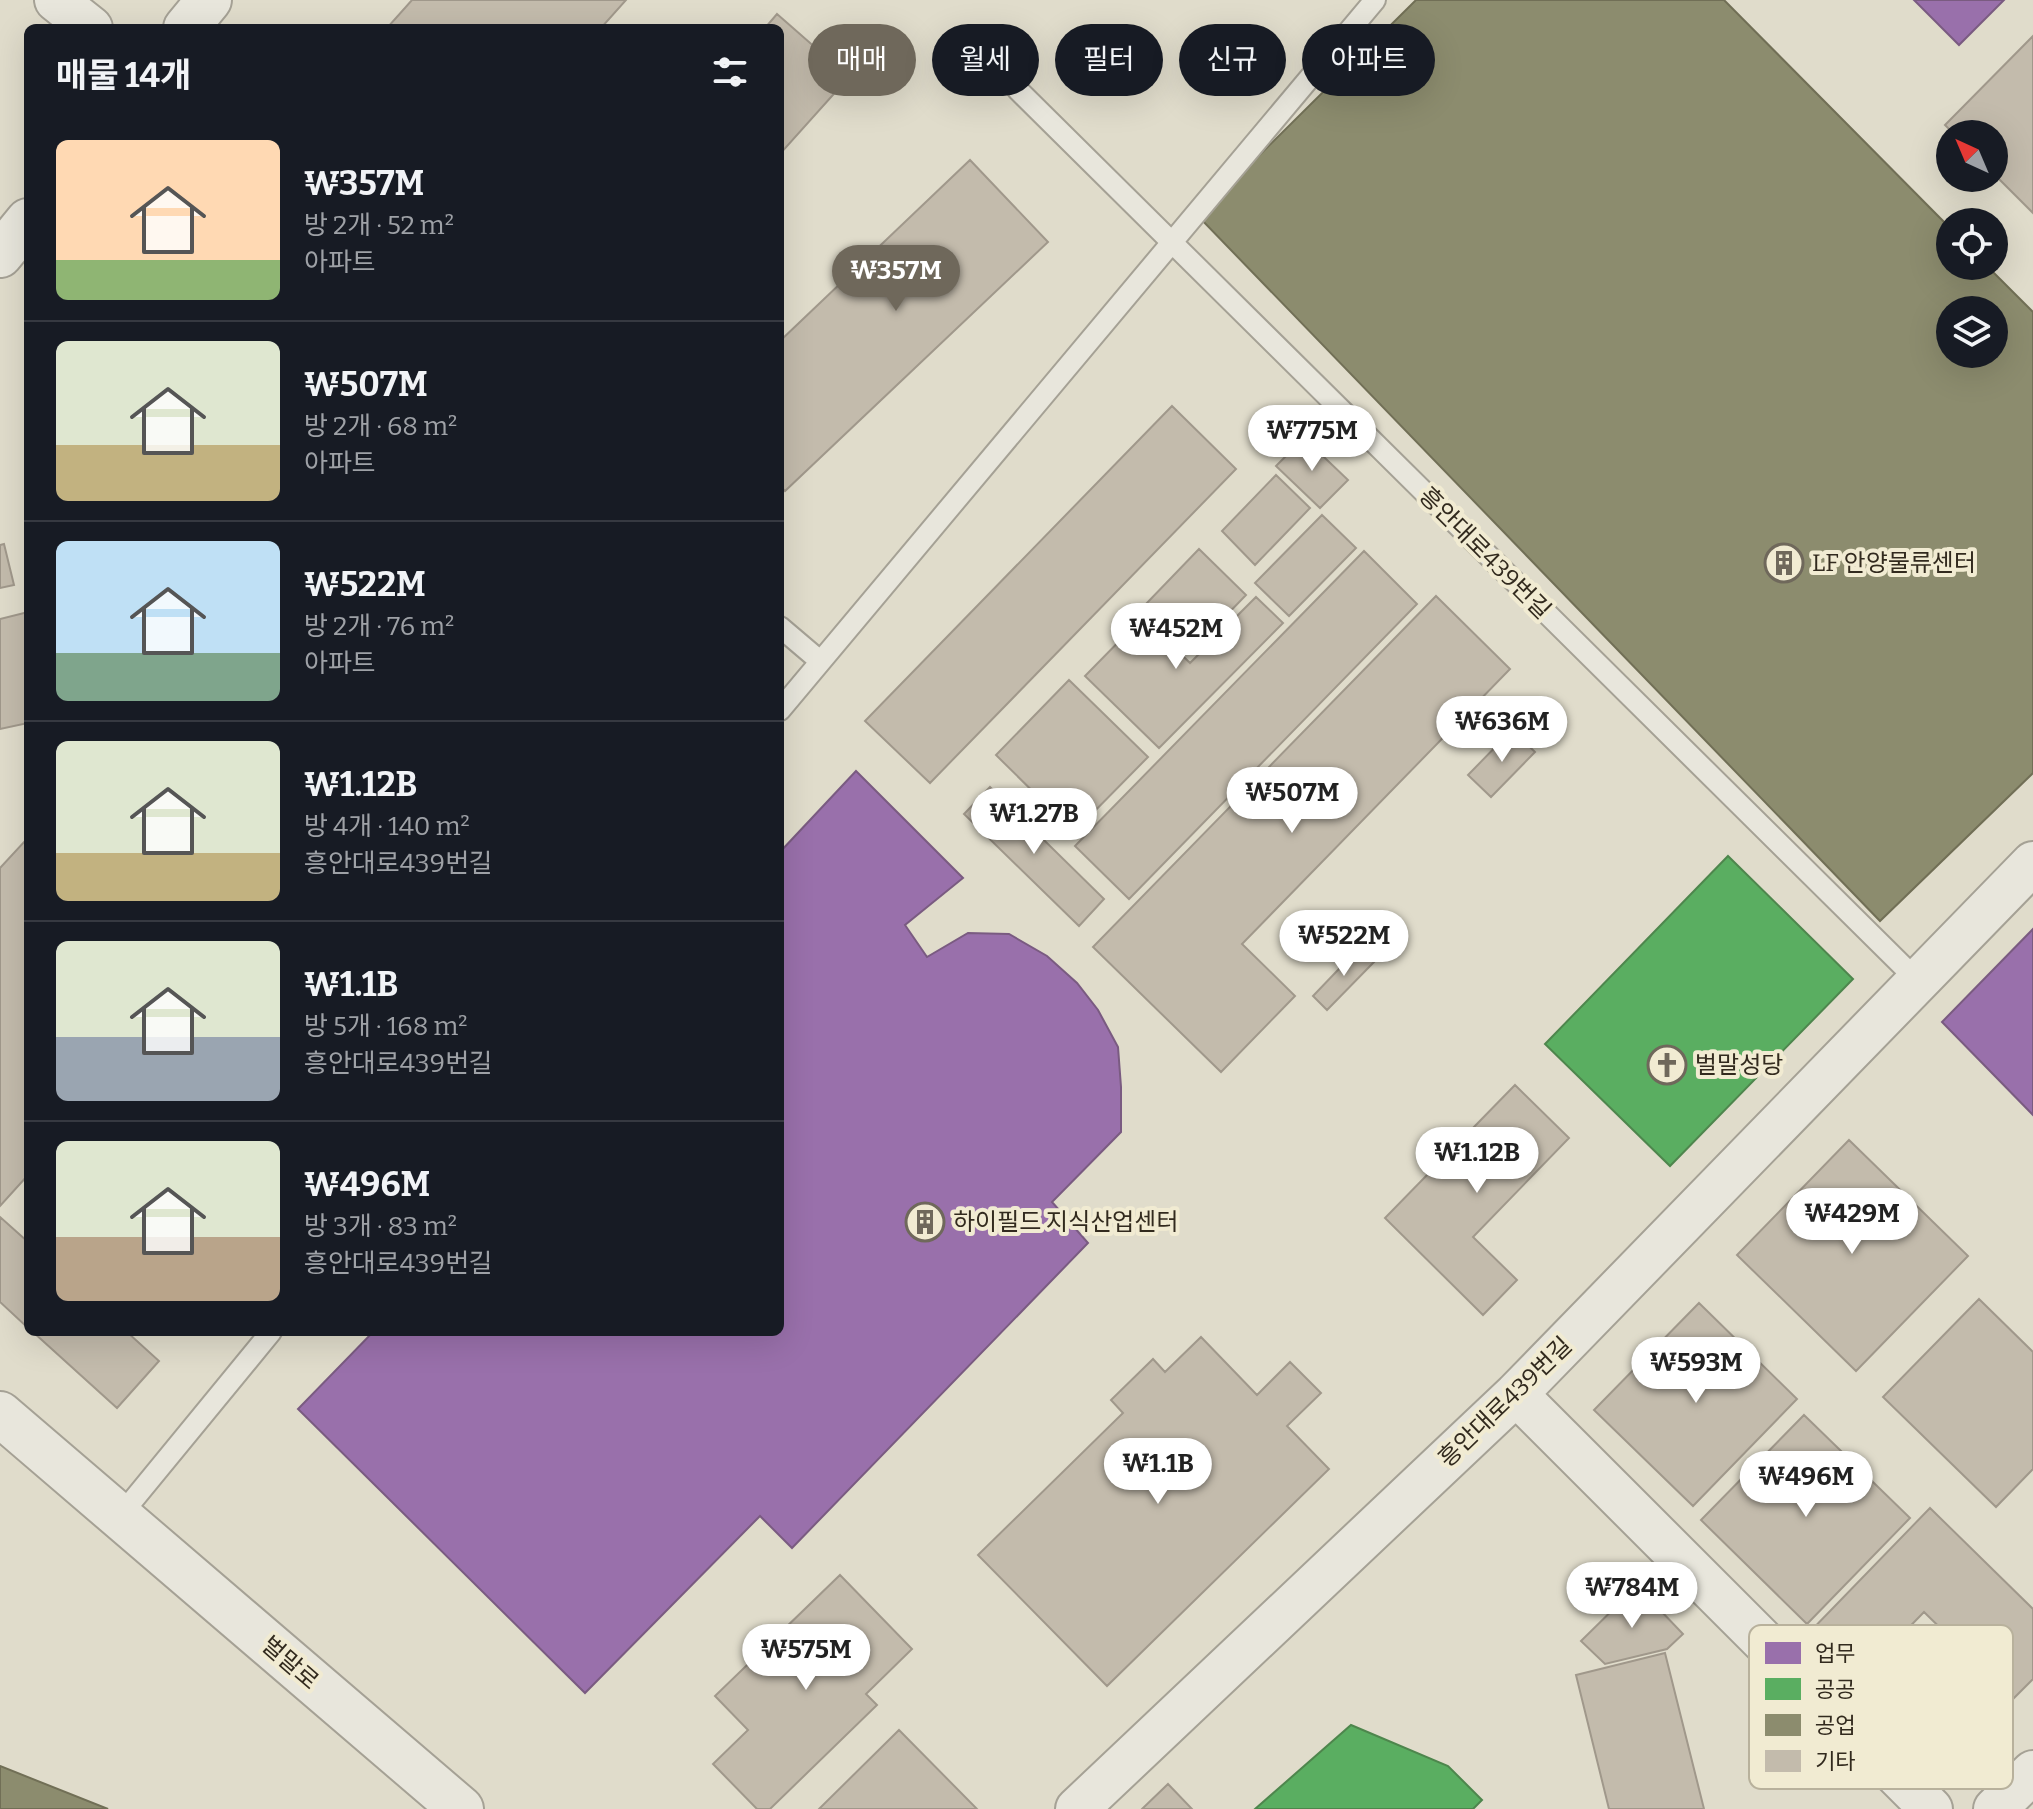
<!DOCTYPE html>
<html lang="ko">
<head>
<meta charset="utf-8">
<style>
  :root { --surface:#171b24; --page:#242831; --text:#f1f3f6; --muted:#9ea1a6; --line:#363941; --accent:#6f685b }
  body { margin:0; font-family:Bitter,"Noto Sans KR",serif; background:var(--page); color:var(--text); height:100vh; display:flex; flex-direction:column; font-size:30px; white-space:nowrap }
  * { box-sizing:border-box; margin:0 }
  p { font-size:26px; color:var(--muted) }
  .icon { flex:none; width:44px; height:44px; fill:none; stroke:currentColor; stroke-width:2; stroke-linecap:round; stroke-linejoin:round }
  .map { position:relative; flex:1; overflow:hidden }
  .sheet { position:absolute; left:24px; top:24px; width:760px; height:1312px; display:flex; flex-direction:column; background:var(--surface); border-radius:12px; box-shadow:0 8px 32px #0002 }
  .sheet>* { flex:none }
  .banner { position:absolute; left:808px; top:24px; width:760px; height:72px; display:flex; gap:16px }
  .needle { width:52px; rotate:316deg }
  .fabs { position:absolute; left:1936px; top:120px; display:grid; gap:16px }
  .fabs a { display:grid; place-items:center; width:72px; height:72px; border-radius:50%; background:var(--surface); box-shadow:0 8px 32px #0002; font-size:40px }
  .price { position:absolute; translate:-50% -68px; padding:0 18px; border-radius:28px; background:#fff; color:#222; font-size:26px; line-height:52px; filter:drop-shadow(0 2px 4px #0008) }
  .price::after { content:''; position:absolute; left:50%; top:48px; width:24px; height:18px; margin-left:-12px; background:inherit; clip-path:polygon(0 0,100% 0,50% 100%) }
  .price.on { background:var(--accent); color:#fff }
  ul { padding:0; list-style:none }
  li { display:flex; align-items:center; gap:24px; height:200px; padding:0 32px }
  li+li { border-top:2px solid var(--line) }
  li span { display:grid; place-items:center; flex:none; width:224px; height:160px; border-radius:12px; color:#555 }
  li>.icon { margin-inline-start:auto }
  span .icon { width:96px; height:96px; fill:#fffc; stroke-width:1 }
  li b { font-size:34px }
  h2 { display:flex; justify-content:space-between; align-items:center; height:96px; padding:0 32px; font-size:34px }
  .pill { padding:0 28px; border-radius:36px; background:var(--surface); box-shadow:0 8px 32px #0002; font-size:28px; line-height:72px }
  .pill.on { background:var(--accent); color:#fff }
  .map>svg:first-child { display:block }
</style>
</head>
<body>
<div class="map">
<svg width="2033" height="1809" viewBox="0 0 2033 1809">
  <rect width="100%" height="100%" fill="#e0dccb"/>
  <path fill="#9970ab" stroke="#7a5b81" stroke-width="2" d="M1914,0H2004L1959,45Z
    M856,771L963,878L905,925L927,957L968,933L1009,934L1047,956L1077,983L1098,1010L1118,1047L1121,1087V1132L1052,1202L1088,1243L792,1548L760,1516L585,1693L298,1409L373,1332H780V852Z
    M2033,929V1115L1942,1022Z"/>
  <path fill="#5aae61" stroke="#4e864d" stroke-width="2" d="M1728,856L1853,979L1670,1166L1545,1044Z
    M1351,1725L1448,1766L1482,1800L1473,1809H1255Z"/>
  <path fill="#8c8c6e" stroke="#716f56" stroke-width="2" fill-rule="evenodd" d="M1416,0H1724L1950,228V266H1987L2033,312V773L1880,921L1198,216ZM1950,310H1994V354H1950Z
    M0,1766L108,1809H0Z"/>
  <path fill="#c3bbac" stroke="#a0988b" stroke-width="2" d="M412,0H626L601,28H387Z
    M777,14L849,77L780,154V28H765Z
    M2033,36V213L1994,174V134H1954L1945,125Z
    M970,160L1048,242L785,491L780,486V341Z
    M1172,406L1236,469L930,783L865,721Z
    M1304,438L1348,480L1320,508L1276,466Z
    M1276,475L1310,508L1255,565L1222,531Z
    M1322,515L1356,548L1289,616L1255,583Z
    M4,544L14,585L0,588V545Z
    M1199,549L1246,595L1191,652L1144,606Z
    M1364,551L1417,604L1129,899L1075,846Z
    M1436,596L1510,669L1242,944L1295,996L1221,1072L1093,947Z
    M1256,597L1283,623L1159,748L1085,676L1143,617L1190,663Z
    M28,612V723L0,729V619Z
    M1069,680L1148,757L1074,832L996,755Z
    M1512,730L1535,752L1491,797L1468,775Z
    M990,787L1104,899L1079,926L964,814Z
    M24,842L28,845V1175L0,1206V868Z
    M1360,947L1375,961L1327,1010L1313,996Z
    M1515,1085L1569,1138L1473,1237L1517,1280L1483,1315L1385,1218Z
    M1849,1140L1968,1256L1856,1371L1737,1255Z
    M0,1217L28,1242V1328L0,1302Z
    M1979,1299L2033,1352V1469L1996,1507L1883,1397Z
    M1699,1303L1797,1399L1693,1506L1594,1410Z
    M33,1332H127L159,1361L117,1408Z
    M1201,1337L1257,1395L1290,1362L1321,1393L1287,1426L1329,1469L1107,1686L978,1555L1123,1413L1111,1400L1153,1359L1165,1372Z
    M1804,1415L1910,1518L1807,1624L1701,1520Z
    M1930,1508L2033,1609V1679L2013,1699L1924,1612L1849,1689L1800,1642Z
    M840,1575L912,1649L866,1694L877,1705L770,1809H757L713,1764L748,1730L715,1696Z
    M1637,1586L1683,1634L1667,1649L1605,1664L1581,1641Z
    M1665,1653L1704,1809H1609L1576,1675Z
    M899,1730L977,1809H819Z
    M1168,1784L1192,1809H1142Z"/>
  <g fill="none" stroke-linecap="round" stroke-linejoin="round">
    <g stroke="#a5a195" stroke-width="24">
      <path id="service" d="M1018,90L1918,981
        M780,627L820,661
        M780,710L1375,0
        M120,1516L271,1332"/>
    </g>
    <g stroke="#a5a195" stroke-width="46">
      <path id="minor" d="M56,0L91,28
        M1516,1394L1931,1809
        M1077,1809L1516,1394L2033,863
        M1995,1809L2033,1772"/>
    </g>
    <g stroke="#a5a195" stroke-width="48">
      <path id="tertiary" d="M186,28L209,0
        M0,255L28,221
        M0,1414L461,1809"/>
    </g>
    <use href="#service" stroke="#e8e6dc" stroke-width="20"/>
    <use href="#minor" stroke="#e8e6dc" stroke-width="42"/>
    <use href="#tertiary" stroke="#e8e6dc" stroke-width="44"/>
  </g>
  <defs>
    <g id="building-ring" transform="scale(2)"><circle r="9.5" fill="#f1ebd2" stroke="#6f685b" stroke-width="1.5"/><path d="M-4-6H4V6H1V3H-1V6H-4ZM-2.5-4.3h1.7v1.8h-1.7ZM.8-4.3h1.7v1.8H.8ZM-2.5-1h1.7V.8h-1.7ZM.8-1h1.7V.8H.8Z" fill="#6f685b"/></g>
    <g id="church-ring" transform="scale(2)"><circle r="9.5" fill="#f1ebd2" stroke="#6f685b" stroke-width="1.5"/><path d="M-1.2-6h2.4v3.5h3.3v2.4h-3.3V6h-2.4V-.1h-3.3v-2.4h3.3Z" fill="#6f685b"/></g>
  </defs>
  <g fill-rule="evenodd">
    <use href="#building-ring" x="1784" y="563"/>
    <use href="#church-ring" x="1667" y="1065"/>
    <use href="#building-ring" x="925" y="1222"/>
  </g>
  <g text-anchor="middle" stroke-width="8" stroke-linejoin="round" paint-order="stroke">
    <g font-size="24" fill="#322a1e" stroke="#f1ebd2">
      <text transform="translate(1485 553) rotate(45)" y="8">흥안대로439번길</text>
      <text transform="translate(1505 1402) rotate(-44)" y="8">흥안대로439번길</text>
      <text transform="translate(290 1663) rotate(41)" y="8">벌말로</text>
    </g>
    <g font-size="24" fill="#322a1e" stroke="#f1ebd2" text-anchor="start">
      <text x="1812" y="571">LF 안양물류센터</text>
      <text x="1695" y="1073">벌말성당</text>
      <text x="953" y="1230">하이필드 지식산업센터</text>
    </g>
  </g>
  <rect x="1749" y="1625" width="264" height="164" rx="12" fill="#f1ebd2" stroke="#b8b19c" stroke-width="2"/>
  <rect x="1765" y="1642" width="36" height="22" fill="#9970ab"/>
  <rect x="1765" y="1678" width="36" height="22" fill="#5aae61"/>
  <rect x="1765" y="1714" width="36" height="22" fill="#8c8c6e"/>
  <rect x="1765" y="1750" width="36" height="22" fill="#c3bbac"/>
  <g font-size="22" fill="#322a1e">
    <text x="1815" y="1661">업무</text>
    <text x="1815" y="1697">공공</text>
    <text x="1815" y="1733">공업</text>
    <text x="1815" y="1769">기타</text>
  </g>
</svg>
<div class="fabs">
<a><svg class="needle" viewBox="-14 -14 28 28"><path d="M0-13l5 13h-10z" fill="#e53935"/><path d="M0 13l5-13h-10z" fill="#9ea1a6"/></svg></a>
<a><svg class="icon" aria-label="locate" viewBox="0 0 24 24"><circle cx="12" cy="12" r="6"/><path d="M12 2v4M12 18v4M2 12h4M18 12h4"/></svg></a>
<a><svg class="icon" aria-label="layers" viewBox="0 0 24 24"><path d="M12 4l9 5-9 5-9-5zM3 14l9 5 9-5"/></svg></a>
</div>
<b class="price on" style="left:896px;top:313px">₩357M</b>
<b class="price" style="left:1312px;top:473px">₩775M</b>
<b class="price" style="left:1176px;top:671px">₩452M</b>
<b class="price" style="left:1502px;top:764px">₩636M</b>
<b class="price" style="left:1292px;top:835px">₩507M</b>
<b class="price" style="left:1034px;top:856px">₩1.27B</b>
<b class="price" style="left:1344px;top:978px">₩522M</b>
<b class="price" style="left:1477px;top:1195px">₩1.12B</b>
<b class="price" style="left:1852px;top:1256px">₩429M</b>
<b class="price" style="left:1696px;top:1405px">₩593M</b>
<b class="price" style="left:1158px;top:1506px">₩1.1B</b>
<b class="price" style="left:1806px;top:1519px">₩496M</b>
<b class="price" style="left:1632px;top:1630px">₩784M</b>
<b class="price" style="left:806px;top:1692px">₩575M</b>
<div class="banner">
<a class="pill on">매매</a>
<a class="pill">월세</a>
<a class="pill">필터</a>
<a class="pill">신규</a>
<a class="pill">아파트</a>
</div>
<section class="sheet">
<h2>매물 14개<svg class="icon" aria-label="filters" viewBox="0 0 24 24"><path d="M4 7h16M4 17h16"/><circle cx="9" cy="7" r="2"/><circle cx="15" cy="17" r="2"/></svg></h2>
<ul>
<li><span style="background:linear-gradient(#ffd9b3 75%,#8fb573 0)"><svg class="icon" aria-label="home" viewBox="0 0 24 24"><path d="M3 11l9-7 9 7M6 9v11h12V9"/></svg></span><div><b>₩357M</b><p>방 2개 · 52 m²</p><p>아파트</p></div></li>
<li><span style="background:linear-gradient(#dfe7d0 65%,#c2b280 0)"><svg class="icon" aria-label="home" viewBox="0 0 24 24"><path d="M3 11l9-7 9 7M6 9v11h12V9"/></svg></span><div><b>₩507M</b><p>방 2개 · 68 m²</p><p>아파트</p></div></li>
<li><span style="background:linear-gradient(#bfe0f5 70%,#7fa58c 0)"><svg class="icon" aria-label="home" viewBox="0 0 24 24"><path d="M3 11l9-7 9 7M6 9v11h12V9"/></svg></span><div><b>₩522M</b><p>방 2개 · 76 m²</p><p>아파트</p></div></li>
<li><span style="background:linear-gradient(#dfe7d0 70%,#c2b280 0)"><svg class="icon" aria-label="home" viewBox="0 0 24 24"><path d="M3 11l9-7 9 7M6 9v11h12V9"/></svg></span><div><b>₩1.12B</b><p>방 4개 · 140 m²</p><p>흥안대로439번길</p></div></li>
<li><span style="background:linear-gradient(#dfe7d0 60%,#9aa5b1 0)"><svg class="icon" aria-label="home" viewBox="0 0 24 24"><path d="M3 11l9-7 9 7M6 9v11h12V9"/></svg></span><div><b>₩1.1B</b><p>방 5개 · 168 m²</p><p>흥안대로439번길</p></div></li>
<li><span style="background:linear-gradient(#dfe7d0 60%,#b9a48a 0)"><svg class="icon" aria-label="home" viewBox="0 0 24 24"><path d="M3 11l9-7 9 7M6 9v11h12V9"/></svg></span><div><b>₩496M</b><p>방 3개 · 83 m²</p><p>흥안대로439번길</p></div></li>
</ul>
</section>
</div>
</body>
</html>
